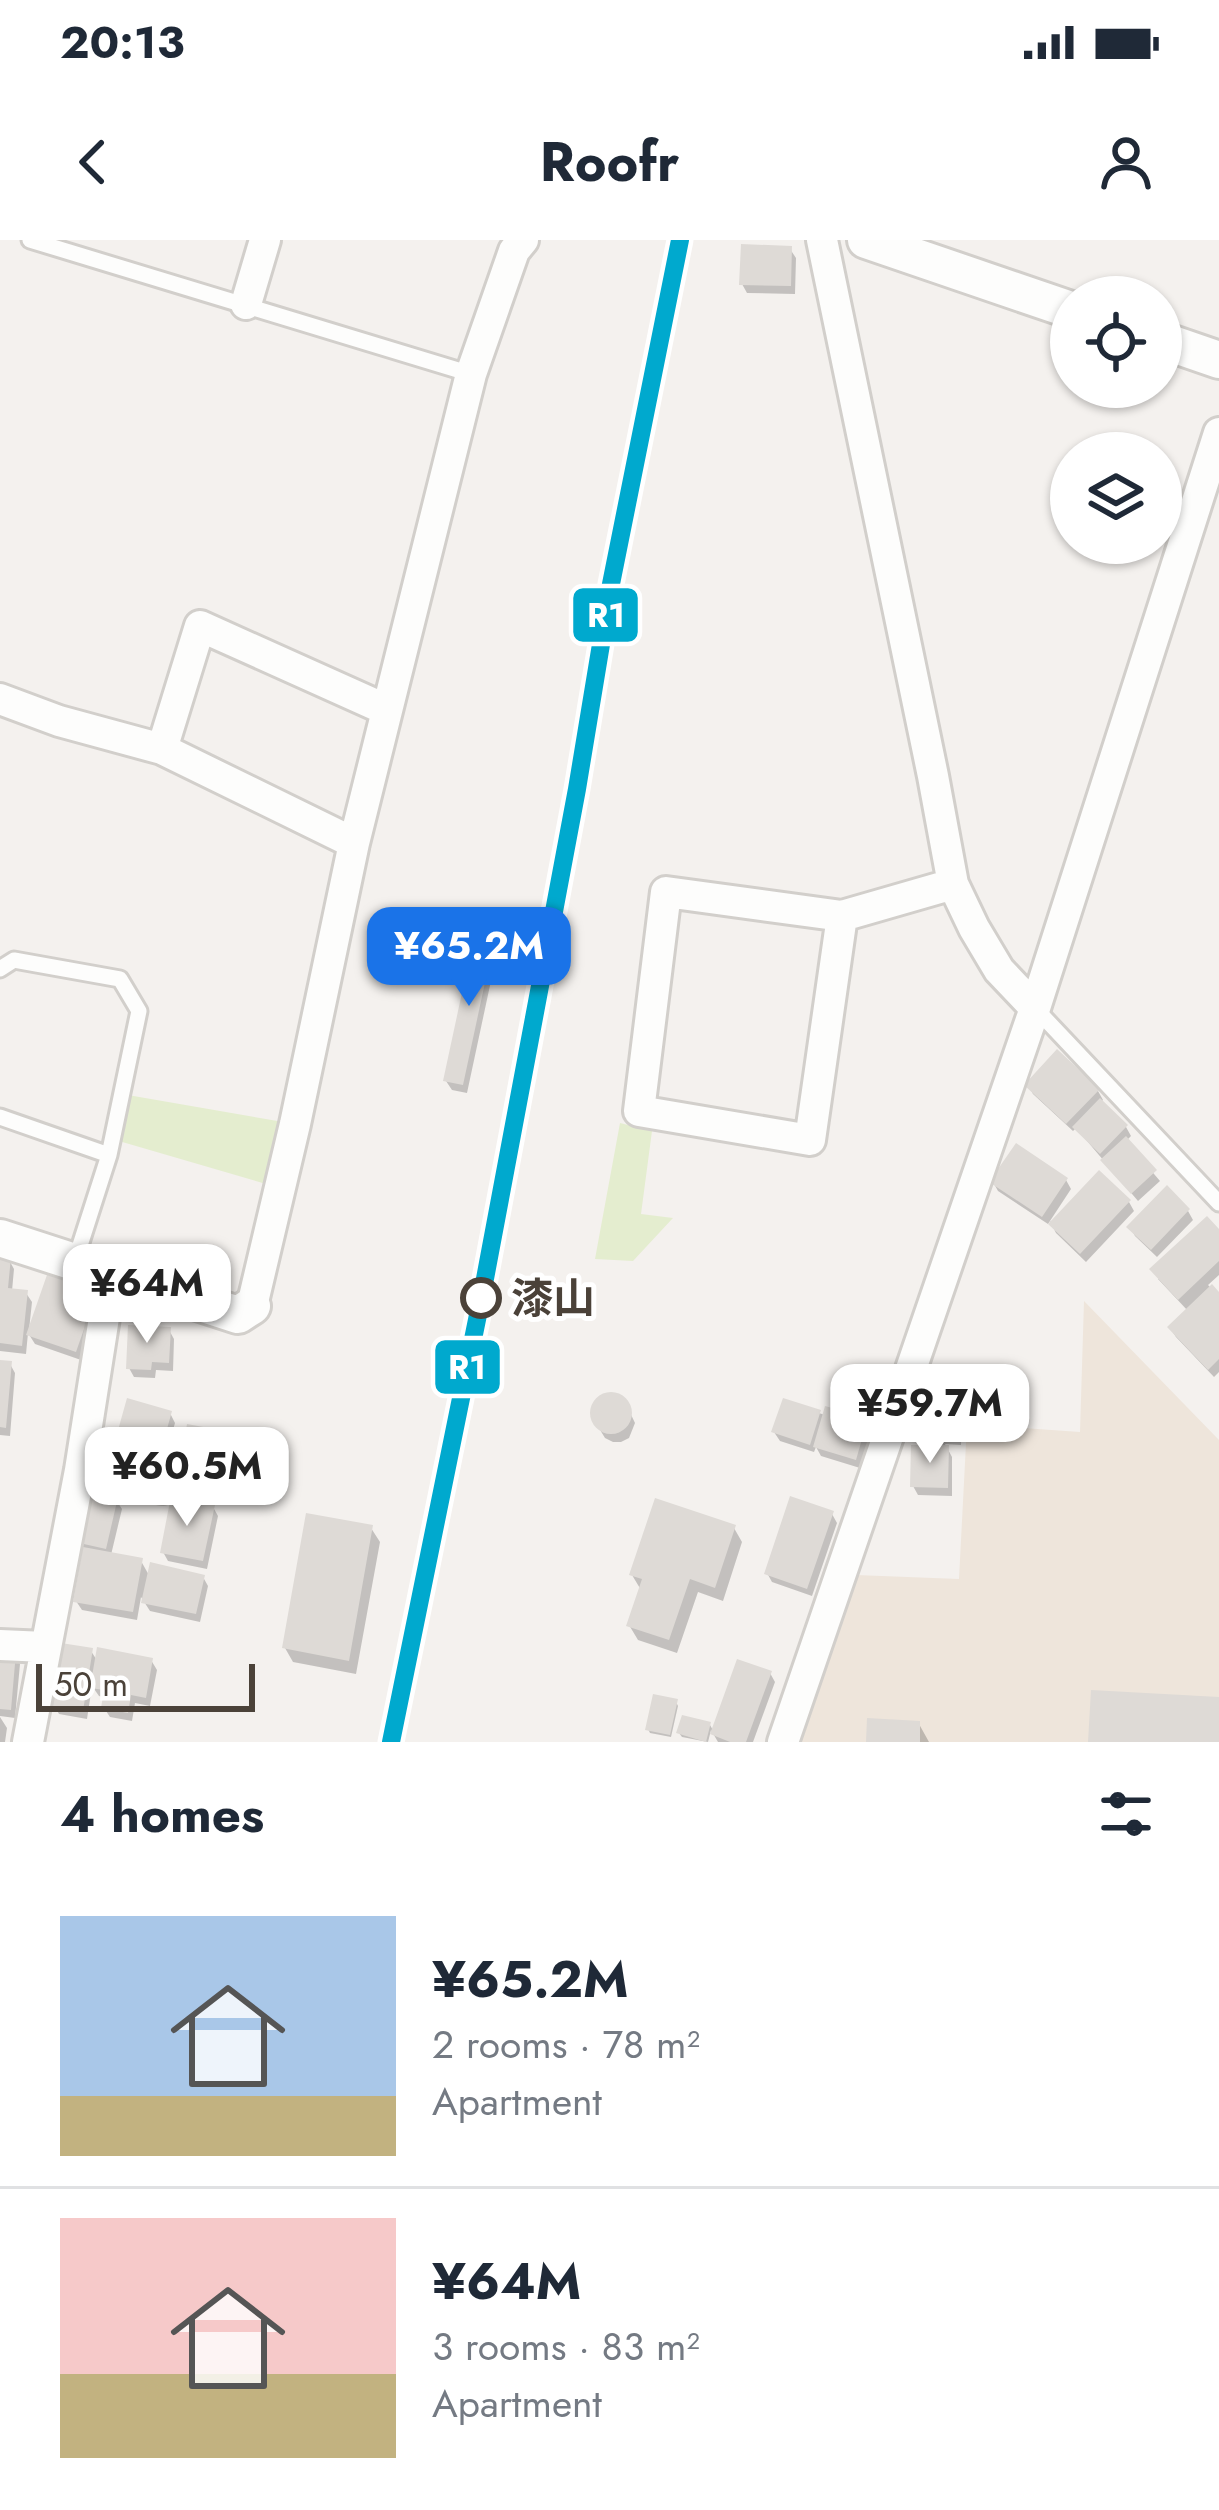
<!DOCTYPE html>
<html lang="en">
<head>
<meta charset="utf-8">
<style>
  :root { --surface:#fff; --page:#f2f2f3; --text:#1f2937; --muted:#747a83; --line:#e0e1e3; --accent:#1a73e8 }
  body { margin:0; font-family:Jost,"Noto Sans JP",sans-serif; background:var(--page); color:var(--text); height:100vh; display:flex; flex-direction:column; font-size:45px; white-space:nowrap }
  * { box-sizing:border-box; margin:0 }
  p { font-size:39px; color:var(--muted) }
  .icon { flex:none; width:66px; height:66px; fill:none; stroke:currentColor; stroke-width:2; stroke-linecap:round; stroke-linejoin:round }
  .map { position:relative; height:1502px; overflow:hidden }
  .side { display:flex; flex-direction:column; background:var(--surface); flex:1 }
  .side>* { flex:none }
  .buttons { position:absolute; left:1050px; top:36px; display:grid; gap:24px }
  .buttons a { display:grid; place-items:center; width:132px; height:132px; border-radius:50%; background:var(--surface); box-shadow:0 3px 9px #0004; font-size:60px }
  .scale { position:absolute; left:36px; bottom:30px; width:219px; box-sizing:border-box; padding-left:12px; border:6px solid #4b4239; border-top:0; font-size:33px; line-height:42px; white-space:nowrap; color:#4b4239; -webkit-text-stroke:9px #fff; paint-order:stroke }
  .price { position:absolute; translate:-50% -102px; padding:0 27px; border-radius:24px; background:#fff; color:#222; font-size:39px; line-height:78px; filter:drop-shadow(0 3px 6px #0008) }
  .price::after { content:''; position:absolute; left:50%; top:72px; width:36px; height:27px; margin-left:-18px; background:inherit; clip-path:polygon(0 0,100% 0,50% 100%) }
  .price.selected { background:var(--accent); color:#fff }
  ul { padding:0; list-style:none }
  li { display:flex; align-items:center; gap:36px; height:300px; padding:0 60px }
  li+li { border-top:3px solid var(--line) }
  li span { display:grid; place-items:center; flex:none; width:336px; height:240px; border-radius:0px; color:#555 }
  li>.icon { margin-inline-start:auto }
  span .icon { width:144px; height:144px; fill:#fffc; stroke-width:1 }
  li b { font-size:51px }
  h2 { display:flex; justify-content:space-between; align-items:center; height:144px; padding:0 60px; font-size:51px }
  .status { display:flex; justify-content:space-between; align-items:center; height:84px; padding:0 60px; background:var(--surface); direction:ltr }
  .status svg { height:33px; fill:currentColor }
  header { display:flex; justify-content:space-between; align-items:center; height:156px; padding:0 60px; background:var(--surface); font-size:54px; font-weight:700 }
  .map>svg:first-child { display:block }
</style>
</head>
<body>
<div class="status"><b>20:13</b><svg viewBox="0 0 49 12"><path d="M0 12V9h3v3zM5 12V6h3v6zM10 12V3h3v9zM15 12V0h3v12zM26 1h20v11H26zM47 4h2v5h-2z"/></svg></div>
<header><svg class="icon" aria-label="back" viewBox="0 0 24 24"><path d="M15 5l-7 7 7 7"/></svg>Roofr<svg class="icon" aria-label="person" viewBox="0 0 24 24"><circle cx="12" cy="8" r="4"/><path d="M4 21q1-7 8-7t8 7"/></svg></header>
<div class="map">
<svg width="1219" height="1502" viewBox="0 0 1219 1502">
  <rect width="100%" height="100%" fill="#f4f1ee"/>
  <path fill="#eee5db" d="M1084,1061L1219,1200V1502H794L856,1335L959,1339L967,1184L1080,1192Z"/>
  <path fill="#e4edcf" d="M122,854L295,884L280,948L112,899Z
    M620,883L652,891L641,974L673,978L633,1021L595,1019Z"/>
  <path fill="#0003" d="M790,9L796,18L795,54L747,53L742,44Z
    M493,698L498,708L467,853L452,850L446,841Z
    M1028,845L1098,851L1103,860L1100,863L1126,887L1131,896L1126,901L1160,941L1138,961L1076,888L1073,891L1033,854Z
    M1099,934L1129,962L1134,971L1086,1022L1056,993L1050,981L1048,984L998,951L993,942L1066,940L1071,949L1050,981L1053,983Z
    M1188,971L1193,980L1157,1017L1135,996L1130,987Z
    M1219,994V1035L1208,1045L1219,1056V1132L1214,1137L1176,1097L1170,1088L1188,1071L1158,1039Z
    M0,1019L9,1020L14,1029L12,1051L26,1053L32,1062L29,1090L101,1061L81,1120L35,1104L28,1093L26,1114L0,1111Z
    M169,1090L174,1099L173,1131L156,1130L155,1138L134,1137L129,1128Z
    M0,1123L10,1124L15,1133L10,1196L0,1195Z
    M611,1155L619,1158L626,1164L635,1183L629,1198L621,1202H613L605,1198L594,1180L593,1171L596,1163Z
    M785,1162L825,1175L866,1181L871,1190L860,1228L821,1216L816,1207L814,1212L780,1201L774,1192Z
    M957,1171L962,1181L961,1205L945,1204L952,1217V1256L918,1255L913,1246L923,1208L916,1195Z
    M170,1173L175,1183L164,1221L124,1210L118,1201Z
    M234,1196L239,1205L232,1245L187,1237L182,1228Z
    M116,1260L122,1269L111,1315L141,1321L150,1337H203L208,1346L200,1382L150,1371L141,1357L137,1380L82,1370L76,1361L83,1310L78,1301Z
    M213,1267L218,1276L207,1329L168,1321L163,1312Z
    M832,1274L837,1283L812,1356L772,1342L767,1333Z
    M371,1288L380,1302L356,1434L293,1422L285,1408Z
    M734,1288L742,1302L723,1361L698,1352L677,1413L638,1400L629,1385L641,1350L632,1335Z
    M91,1411L98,1422L151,1420L157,1430L150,1466L135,1463L132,1481L110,1477L104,1468L106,1458L99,1456L92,1446L87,1479L59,1474L54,1465Z
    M0,1414L14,1415L20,1424L15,1478L0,1476Z
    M770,1433L775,1442L753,1502H718L711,1490L708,1502L682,1497L679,1493L710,1485L714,1492Z
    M676,1462L678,1466L671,1497L650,1493L648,1489Z
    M0,1477L7,1488L5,1502H0Z
    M919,1484L929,1502H869Z"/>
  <path fill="#dedad6" d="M741,4L792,6L791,46L739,45Z
    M475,692L495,696L463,845L443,841Z
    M1057,809L1100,849L1066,884L1024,845Z
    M1100,858L1128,885L1100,914L1072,887Z
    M1126,896L1157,930L1131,954L1100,920Z
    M1016,903L1068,938L1042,977L989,942Z
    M1099,930L1131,960L1080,1014L1048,984Z
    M1167,945L1190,969L1151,1010L1126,987Z
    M1207,976L1219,989V1021L1178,1060L1149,1029Z
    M0,1016L11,1017L8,1048L28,1050L22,1106L0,1103Z
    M48,1032L98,1049L76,1112L26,1095Z
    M1212,1044L1219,1052V1119L1208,1130L1167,1087Z
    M128,1085L171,1087L169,1123L152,1122L151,1130L126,1129Z
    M0,1120L12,1121L6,1188L0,1187Z
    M590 1173a21 21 0 1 1 42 0a21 21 0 1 1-42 0Z
    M127,1158L172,1171L160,1214L115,1201Z
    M783,1158L821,1170L810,1205L771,1192Z
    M825,1166L868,1178L856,1220L813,1207Z
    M914,1167L958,1168V1197L913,1196Z
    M187,1184L236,1193L228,1237L179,1229Z
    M911,1205H949L948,1248L910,1247Z
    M87,1250L118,1257L106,1309L75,1302Z
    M171,1256L215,1265L203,1321L160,1313Z
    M790,1256L834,1271L807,1349L764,1334Z
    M655,1258L736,1285L715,1348L690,1339L669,1400L626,1386L642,1339L629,1335Z
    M306,1273L373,1285L349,1421L282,1408Z
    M83,1307L143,1318L133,1372L73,1362Z
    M150,1322L205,1335L196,1374L141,1363Z
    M61,1403L93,1408L83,1471L51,1466Z
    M97,1407L153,1418L146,1458L131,1455L128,1473L101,1468L104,1450L90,1448Z
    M0,1411L16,1412L11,1470L0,1469Z
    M737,1419L772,1431L746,1502H730L710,1494Z
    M1091,1450L1219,1457V1502H1088Z
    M653,1454L678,1459L670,1495L645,1490Z
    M682,1475L711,1482L706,1502L676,1493Z
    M867,1478L920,1481V1502H866Z"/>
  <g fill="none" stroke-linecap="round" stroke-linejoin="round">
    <g stroke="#d2cfcb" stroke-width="21">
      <path id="service" d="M30,0L471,134
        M0,729L14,720L120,739L139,771L109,915L0,877
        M1035,768L1219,963
        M75,1021L109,915"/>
    </g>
    <g stroke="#d2cfcb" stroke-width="36">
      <path id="minor" d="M822,0L933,536L953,644L974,688L999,730L1035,768
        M246,64L265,0
        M0,459L59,481L162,509L354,603
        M162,509L200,386L387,470
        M842,676L666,652L639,871L810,900L842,676L953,644
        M252,1066L295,884L354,603L471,134L514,11L523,0
        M80,1230L162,1248
        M0,1405L45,1407
        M28,1502L80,1230L111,1033
        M783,1502L1035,768L1219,193"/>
    </g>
    <g stroke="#d2cfcb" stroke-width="42">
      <path id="tertiary" d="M866,0L1071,70
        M1161,100L1219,120
        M0,998L238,1075L252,1066"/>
    </g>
    <use href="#service" stroke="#fdfdfc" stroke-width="15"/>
    <use href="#minor" stroke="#fdfdfc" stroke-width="30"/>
    <use href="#tertiary" stroke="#fdfdfc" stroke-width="36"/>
    <g stroke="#fff" stroke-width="27">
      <path id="rail-1" d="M391,1502L481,1060L577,549L611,344L680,0"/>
    </g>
    <use href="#rail-1" stroke="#00a9ce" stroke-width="18"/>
  </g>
  <circle fill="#fff" stroke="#4b4239" stroke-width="6" cx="481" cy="1058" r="18"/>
  <g text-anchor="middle" stroke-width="10" stroke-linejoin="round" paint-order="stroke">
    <g font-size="42" font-weight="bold" fill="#4b4239" stroke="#fff" text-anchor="start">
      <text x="511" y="1073">漆山</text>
    </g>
  </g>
  <g stroke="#fff" stroke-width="4.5">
    <rect x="571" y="346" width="69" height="58" rx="12" fill="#00a9ce"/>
    <rect x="433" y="1098" width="69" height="58" rx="12" fill="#00a9ce"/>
  </g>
  <g font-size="33" text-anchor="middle" font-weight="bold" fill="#fff">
    <text x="606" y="387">R1</text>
    <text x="467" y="1139">R1</text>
  </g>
</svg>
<div class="buttons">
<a><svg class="icon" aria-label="locate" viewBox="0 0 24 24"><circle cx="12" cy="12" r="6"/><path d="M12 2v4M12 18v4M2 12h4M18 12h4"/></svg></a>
<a><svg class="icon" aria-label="layers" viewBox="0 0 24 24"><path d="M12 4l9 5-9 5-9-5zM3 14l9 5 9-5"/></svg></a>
</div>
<div class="scale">50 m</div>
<b class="price selected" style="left:469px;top:769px">¥65.2M</b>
<b class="price" style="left:147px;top:1106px">¥64M</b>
<b class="price" style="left:930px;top:1226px">¥59.7M</b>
<b class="price" style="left:187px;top:1289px">¥60.5M</b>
</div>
<section class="side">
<h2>4 homes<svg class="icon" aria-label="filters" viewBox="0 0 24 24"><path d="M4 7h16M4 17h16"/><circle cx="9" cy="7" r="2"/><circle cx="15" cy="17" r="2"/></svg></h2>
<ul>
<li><span style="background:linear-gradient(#a9c7e8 75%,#c2b280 0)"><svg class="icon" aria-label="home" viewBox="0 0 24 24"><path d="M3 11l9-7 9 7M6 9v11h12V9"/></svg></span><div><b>¥65.2M</b><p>2 rooms · 78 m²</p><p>Apartment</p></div></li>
<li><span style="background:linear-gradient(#f6c9c9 65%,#c2b280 0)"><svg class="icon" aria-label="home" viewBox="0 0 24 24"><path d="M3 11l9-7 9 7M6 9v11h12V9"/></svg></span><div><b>¥64M</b><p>3 rooms · 83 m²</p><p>Apartment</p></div></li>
</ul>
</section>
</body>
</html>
